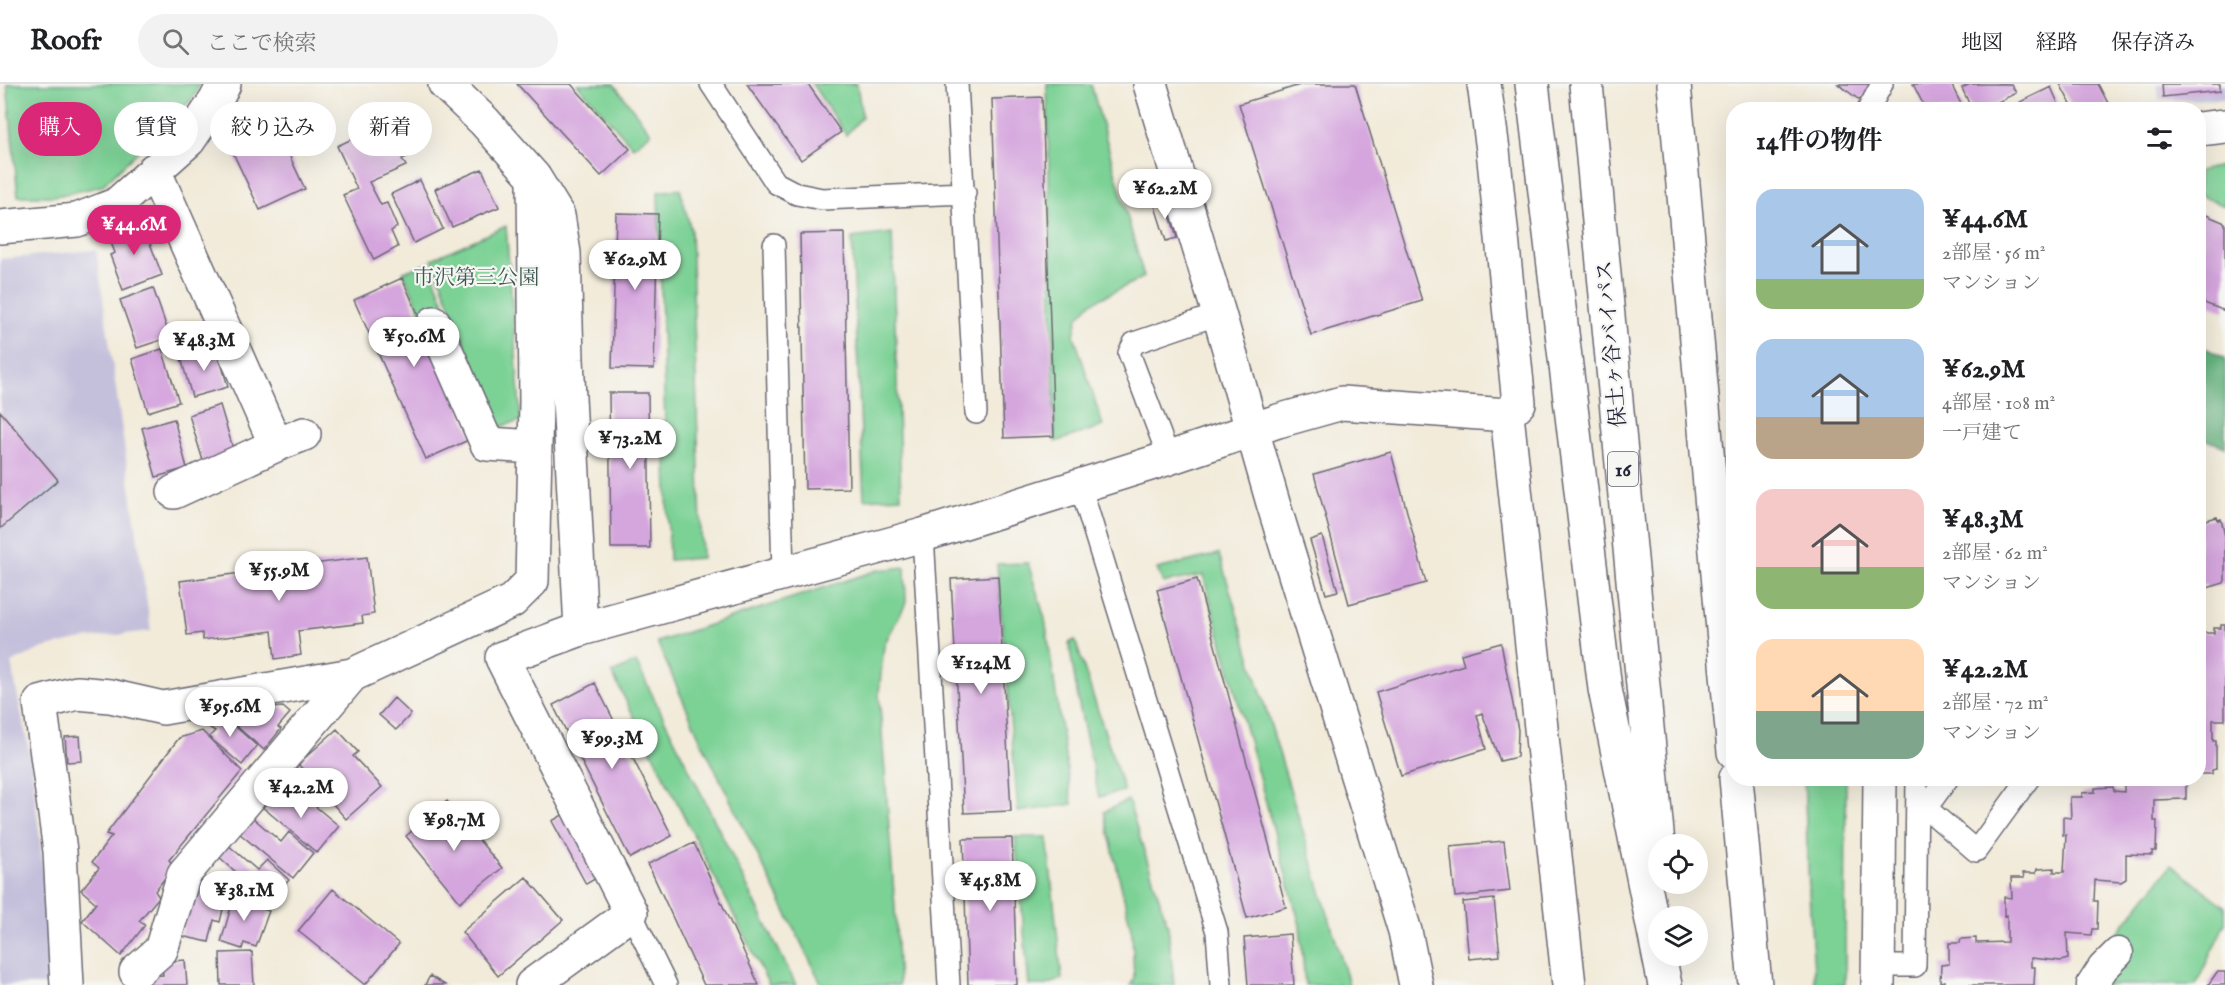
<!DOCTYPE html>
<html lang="ja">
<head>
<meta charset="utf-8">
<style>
  :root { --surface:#fff; --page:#f2f2f2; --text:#202124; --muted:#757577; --line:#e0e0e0; --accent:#db2777 }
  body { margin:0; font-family:"IM FELL English","Noto Serif JP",serif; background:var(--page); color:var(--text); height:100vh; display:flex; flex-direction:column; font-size:22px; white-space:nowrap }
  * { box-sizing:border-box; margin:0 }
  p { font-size:20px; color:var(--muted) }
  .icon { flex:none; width:33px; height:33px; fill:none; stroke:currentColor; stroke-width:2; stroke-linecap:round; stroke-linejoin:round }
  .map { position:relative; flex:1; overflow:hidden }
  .sheet { position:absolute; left:1726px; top:18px; width:480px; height:684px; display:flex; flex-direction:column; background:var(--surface); border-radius:24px; box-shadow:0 6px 24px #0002 }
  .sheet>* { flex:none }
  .banner { position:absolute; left:18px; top:18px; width:570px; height:54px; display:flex; gap:12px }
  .controls { position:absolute; left:1648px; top:750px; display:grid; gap:12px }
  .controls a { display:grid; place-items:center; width:60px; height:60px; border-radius:50%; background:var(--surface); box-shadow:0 6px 24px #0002; font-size:30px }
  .price { position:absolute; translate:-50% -51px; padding:0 14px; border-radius:21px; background:#fff; color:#222; font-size:20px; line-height:39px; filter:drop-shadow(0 2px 3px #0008) }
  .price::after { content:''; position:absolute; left:50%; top:36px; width:18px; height:14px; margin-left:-9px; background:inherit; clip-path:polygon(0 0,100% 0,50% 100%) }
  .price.active { background:var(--accent); color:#fff }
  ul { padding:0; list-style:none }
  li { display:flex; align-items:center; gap:18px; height:150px; padding:0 30px }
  li span { display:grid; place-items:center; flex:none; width:168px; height:120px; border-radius:18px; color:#555 }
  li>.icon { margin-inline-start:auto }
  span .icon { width:72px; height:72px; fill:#fffc; stroke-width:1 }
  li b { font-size:26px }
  h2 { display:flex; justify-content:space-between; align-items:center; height:72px; padding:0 30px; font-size:26px }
  .pill { padding:0 21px; border-radius:27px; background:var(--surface); box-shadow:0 6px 24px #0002; font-size:21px; line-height:54px }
  .pill.active { background:var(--accent); color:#fff }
  header { display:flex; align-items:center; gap:36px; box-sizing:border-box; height:84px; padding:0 30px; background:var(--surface); border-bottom:2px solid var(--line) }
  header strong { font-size:28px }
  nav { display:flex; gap:33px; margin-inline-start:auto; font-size:21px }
  .search { width:420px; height:54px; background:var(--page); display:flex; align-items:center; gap:15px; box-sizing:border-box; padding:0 21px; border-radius:33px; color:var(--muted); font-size:22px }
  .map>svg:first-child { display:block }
</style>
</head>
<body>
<header>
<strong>Roofr</strong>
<div class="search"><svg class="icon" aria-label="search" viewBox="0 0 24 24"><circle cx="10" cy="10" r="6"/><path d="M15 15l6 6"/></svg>ここで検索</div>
<nav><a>地図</a><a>経路</a><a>保存済み</a></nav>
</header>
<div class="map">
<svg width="2225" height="901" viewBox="0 0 2225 901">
  <rect width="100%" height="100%" fill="#f6f6f2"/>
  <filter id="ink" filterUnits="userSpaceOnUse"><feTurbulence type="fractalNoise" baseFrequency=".0167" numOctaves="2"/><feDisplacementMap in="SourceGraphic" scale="12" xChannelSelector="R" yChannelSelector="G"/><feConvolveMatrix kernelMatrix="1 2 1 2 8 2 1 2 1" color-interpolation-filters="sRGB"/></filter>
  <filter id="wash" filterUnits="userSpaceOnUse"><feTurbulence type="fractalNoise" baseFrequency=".008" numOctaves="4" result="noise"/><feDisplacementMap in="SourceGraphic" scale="24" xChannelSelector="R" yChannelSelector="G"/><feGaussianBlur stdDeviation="1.35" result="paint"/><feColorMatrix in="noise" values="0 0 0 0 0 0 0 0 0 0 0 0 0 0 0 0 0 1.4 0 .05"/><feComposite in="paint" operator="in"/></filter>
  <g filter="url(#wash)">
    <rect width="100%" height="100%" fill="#f2ebda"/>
    <path fill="#c4c0db" d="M2157,0H2225V15L2159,16Z
      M96,166L151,547L82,555L43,564L11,579L31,677L56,901H0V175Z"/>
    <path fill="#7cd195" stroke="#4f7a68" stroke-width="1.5" d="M7,0H200L193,14L102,102L56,112H18Z
      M577,0H614L651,49L633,63Z
      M812,0H857L862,33L846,51Z
      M1047,0H1091L1144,193L1091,219L1078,233L1074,251L1103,342L1055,358Z
      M2225,81V122L2199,111V87Z
      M680,105L691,146L702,474L669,476L658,108Z
      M506,142L521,337L498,343L432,175Z
      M892,149L901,413L864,415L852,154Z
      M429,179L492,347L478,353L403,188Z
      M1219,470L1346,890L1349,901H1305L1300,841L1203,491L1163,499L1157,485Z
      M1028,479L1045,535L1072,720L1018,728L997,480Z
      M905,483L906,519L884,561L879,609L895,823L899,901H822L702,659L657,558L878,486Z
      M1075,556L1124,707L1099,713L1079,621L1069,559Z
      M636,578L796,901H769L612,589Z
      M1804,695H1846L1845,901H1815L1810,828Z
      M1128,716L1168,842L1174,901H1131L1134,894L1132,849L1104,728Z
      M1015,753H1047L1062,895L1046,901H1029Z
      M2171,781L2225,822V839L2196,901H2081V895Z"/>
    <path fill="#65b37e" stroke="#446a5c" stroke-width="1.5" d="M2199,261L2225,274V363L2199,353Z"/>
    <g id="blocks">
      <path fill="#d5a6de" d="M517,0H571L630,65L601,92Z
        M747,0H808L841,48L801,76Z
        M1303,0H1355L1422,217L1311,251L1239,20Z
        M1838,0H1880L1876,9L1858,15Z
        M1913,0H1951L1964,26H1926Z
        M1970,0H2011L2016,9L1982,26H1972L1962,4Z
        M2060,0H2098L2110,23L2106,26H2074Z
        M2162,0H2220V7L2163,13Z
        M2051,3L2061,26H2024L2020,18Z
        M1042,13L1054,352L1004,354L992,15Z
        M270,30L305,105L260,126L225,52Z
        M401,32L418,68L402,75L406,82L369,98L381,121L387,119L397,143L391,147L398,163L374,176L343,111L357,105L337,62Z
        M482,85L499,123L452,143L435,105Z
        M420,96L443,145L414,159L391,110Z
        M1165,115L1177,154L1166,157L1154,119Z
        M2199,128L2225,139V227L2199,217Z
        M616,129L658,130L654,285L612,284Z
        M142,138L162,191L123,206L110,171L115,169L108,151Z
        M844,149L849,404L805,405L800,150Z
        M402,194L473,354L426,375L354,216Z
        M153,204L170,253L137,264L120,216Z
        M217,264L228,303L192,313L181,274Z
        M162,265L179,318L148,328L132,275Z
        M609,309H648L650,464H611Z
        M220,321L235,371L204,380L189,331Z
        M0,327L58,396L0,445Z
        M174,335L187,384L156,393L142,344Z
        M1391,368L1426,499L1349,520L1314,390Z
        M2217,433L2218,436L2221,435L2225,452V496L2224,499L2207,504L2206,501L2199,503V438Z
        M1322,452L1338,507L1326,510L1310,456Z
        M367,473L374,530L362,532L363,539L298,547L301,571L275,575L272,547L203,556L202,549L187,551L180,497Z
        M998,492L1011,727L964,729L951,495Z
        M1197,495L1286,823L1247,834L1157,506Z
        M2221,541H2225V636H2213V657H2216V685L2212,686V690H2199V553H2201V549H2214V544H2221Z
        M1501,559L1518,646L1517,673L1500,677L1482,629L1477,631L1486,665L1401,692L1376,608L1464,581L1461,570Z
        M595,599L672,752L630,774L553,621Z
        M394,614L411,630L396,646L379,631Z
        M283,623L290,629L278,643L281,645L264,666L235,641L246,626Z
        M217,626L257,662L242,681L209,653L215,647L204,640Z
        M337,645L358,668L353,672L382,703L346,735L298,680Z
        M202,647L242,687L169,776L174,782L155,807L159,813L139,837L145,841L121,872L82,837L96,819L81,806L99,784L92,778L112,752L106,750L179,654Z
        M80,652L82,677L67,678L65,653Z
        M2124,694H2186V715L2154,716V737H2157L2156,767H2152V771L2126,770V795L2121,798L2095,796L2094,817H2098L2097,845H2092L2091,851L2067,849L2068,875L2061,877L2031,874V883H2035L2034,901H1945V897L1940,898L1941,881L1949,880V859H1960L1961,855L1976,854V859L2007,858V831L2004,832V813L2012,814L2011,794H2024L2023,789H2036L2037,785L2054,784V788H2064L2066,751H2063V733L2071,734L2070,713H2082V709L2095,708V704L2113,703L2114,707L2124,708Z
        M275,704L291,717L298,708L339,742L317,769L260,721Z
        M447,717L502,784L460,818L406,752Z
        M566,729L600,792L586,800L552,737Z
        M252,733L281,758L289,748L313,769L293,794L239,749Z
        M1012,754L1017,901H968L963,755Z
        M1504,757L1510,807L1455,813L1450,762Z
        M694,759L759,901H704L648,780Z
        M227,760L257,786L267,776L289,796L269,818L217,771Z
        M526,793L563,836L498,892L462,848Z
        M194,796L228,804L220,838L214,836L209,858L181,852Z
        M333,805L399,860L365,901L298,847Z
        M235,809L263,819L260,824L269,827L256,863L244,859L242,865L221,858Z
        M1494,815L1500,872L1469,875L1463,818Z
        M1290,850L1294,901H1248L1244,854Z
        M252,868L254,901H221L220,869Z
        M185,876L187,901H138L137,893L163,891L162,878Z
        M2217,888H2225V901H2208Z
        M430,892L445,901H425Z"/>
    </g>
  </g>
  <g filter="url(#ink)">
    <use href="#blocks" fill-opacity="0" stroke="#6b6873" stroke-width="1.5"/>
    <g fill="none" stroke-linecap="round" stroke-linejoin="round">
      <g stroke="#6b6873" stroke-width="24">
        <path id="service" d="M711,0L776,99L797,110L822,115L965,109
          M957,0L976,329
          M1868,26L1882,0
          M774,161L783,489
          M1169,374L1129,269L1134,259L1219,230
          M1080,401L1217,848L1221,901
          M923,451L949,901
          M1926,724L1976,767L2029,694
          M1919,734L1948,694
          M631,829L666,901
          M1878,882H1915L1917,694"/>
      </g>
      <g stroke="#6b6873" stroke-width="33">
        <path id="pedestrian" d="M2092,901L2103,884L2118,869"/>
      </g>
      <g stroke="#6b6873" stroke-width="36">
        <path id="minor" d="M445,0L484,37L534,93L558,132L564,169L567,275L581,545
          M1484,0L1493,66L1519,319L1507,331
          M2199,45L2225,42
          M154,86L276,361L304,350
          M0,143L77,136L116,121L189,56L216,16L224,0
          M434,239L487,360L535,363
          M174,408L276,361
          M136,888L161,866L184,790L352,591
          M67,901L60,767L40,619L77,609L110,612L163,624L352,591L512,517L532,497L536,318L534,93
          M532,901L631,829L502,574L581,545L923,451L1169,374L1278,337L1342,319L1507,331L1569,901
          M1878,901L1880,694"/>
      </g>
      <g stroke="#6b6873" stroke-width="36">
        <path id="tertiary" d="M1150,0L1219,230L1273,419L1405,847L1416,901"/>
      </g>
      <g stroke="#6b6873" stroke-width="36">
        <path id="motorway" d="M1532,0L1605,605L1665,901
          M1586,0L1659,770
          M1674,0L1734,668
          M1736,694L1755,901"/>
      </g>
      <use href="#service" stroke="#fff" stroke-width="21"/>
      <use href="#pedestrian" stroke="#fff" stroke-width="30"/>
      <use href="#minor" stroke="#fff" stroke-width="33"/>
      <use href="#tertiary" stroke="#fff" stroke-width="33"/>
      <use href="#motorway" stroke="#fff" stroke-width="33"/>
    </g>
  </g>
  <g text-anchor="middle" stroke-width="4.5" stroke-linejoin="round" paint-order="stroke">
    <rect fill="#f6f6f2" stroke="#626272" stroke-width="1.5" x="1608" y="368" width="30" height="34" rx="4.5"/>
    <g font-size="20" font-weight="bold" fill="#22223b">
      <text x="1623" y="392">16</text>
    </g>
    <g font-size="21" fill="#3d5756" stroke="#f6f6f2">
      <text x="476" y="200">市沢第三公園</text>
    </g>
    <g font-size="21" fill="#22223b" stroke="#f6f6f2">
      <text transform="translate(1611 260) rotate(-95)" y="7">保土ヶ谷バイパス</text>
    </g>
  </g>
</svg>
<div class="controls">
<a><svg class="icon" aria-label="locate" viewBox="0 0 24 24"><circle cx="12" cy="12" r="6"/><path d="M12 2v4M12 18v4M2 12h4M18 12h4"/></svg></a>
<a><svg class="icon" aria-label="layers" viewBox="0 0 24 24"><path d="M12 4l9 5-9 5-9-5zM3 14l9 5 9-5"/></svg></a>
</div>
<b class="price" style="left:1165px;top:136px">¥62.2M</b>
<b class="price active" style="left:134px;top:172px">¥44.6M</b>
<b class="price" style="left:635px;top:207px">¥62.9M</b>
<b class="price" style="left:414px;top:284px">¥50.6M</b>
<b class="price" style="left:204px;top:288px">¥48.3M</b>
<b class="price" style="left:630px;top:386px">¥73.2M</b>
<b class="price" style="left:279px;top:518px">¥55.9M</b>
<b class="price" style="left:981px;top:611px">¥124M</b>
<b class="price" style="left:230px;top:654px">¥95.6M</b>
<b class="price" style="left:612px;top:686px">¥99.3M</b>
<b class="price" style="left:301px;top:735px">¥42.2M</b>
<b class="price" style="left:454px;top:768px">¥98.7M</b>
<b class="price" style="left:990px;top:828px">¥45.8M</b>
<b class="price" style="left:244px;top:838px">¥38.1M</b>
<div class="banner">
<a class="pill active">購入</a>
<a class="pill">賃貸</a>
<a class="pill">絞り込み</a>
<a class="pill">新着</a>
</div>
<section class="sheet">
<h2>14件の物件<svg class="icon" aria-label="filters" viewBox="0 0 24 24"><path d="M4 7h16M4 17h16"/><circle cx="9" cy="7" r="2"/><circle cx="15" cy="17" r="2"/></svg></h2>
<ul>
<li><span style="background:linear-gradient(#a9c7e8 75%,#8fb573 0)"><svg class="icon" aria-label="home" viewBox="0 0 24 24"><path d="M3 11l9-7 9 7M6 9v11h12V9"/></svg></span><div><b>¥44.6M</b><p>2部屋 · 56 m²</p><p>マンション</p></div></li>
<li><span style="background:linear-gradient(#a9c7e8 65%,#b9a48a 0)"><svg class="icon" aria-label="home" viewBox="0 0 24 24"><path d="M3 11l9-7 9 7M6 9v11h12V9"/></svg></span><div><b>¥62.9M</b><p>4部屋 · 108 m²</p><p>一戸建て</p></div></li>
<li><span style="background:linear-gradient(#f6c9c9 65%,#8fb573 0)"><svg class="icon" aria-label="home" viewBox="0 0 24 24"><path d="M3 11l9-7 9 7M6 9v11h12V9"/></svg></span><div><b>¥48.3M</b><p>2部屋 · 62 m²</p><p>マンション</p></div></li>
<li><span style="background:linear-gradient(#ffd9b3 60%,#7fa58c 0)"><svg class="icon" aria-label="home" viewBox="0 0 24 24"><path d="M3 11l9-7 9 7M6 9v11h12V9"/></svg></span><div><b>¥42.2M</b><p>2部屋 · 72 m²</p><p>マンション</p></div></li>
</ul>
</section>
</div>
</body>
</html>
